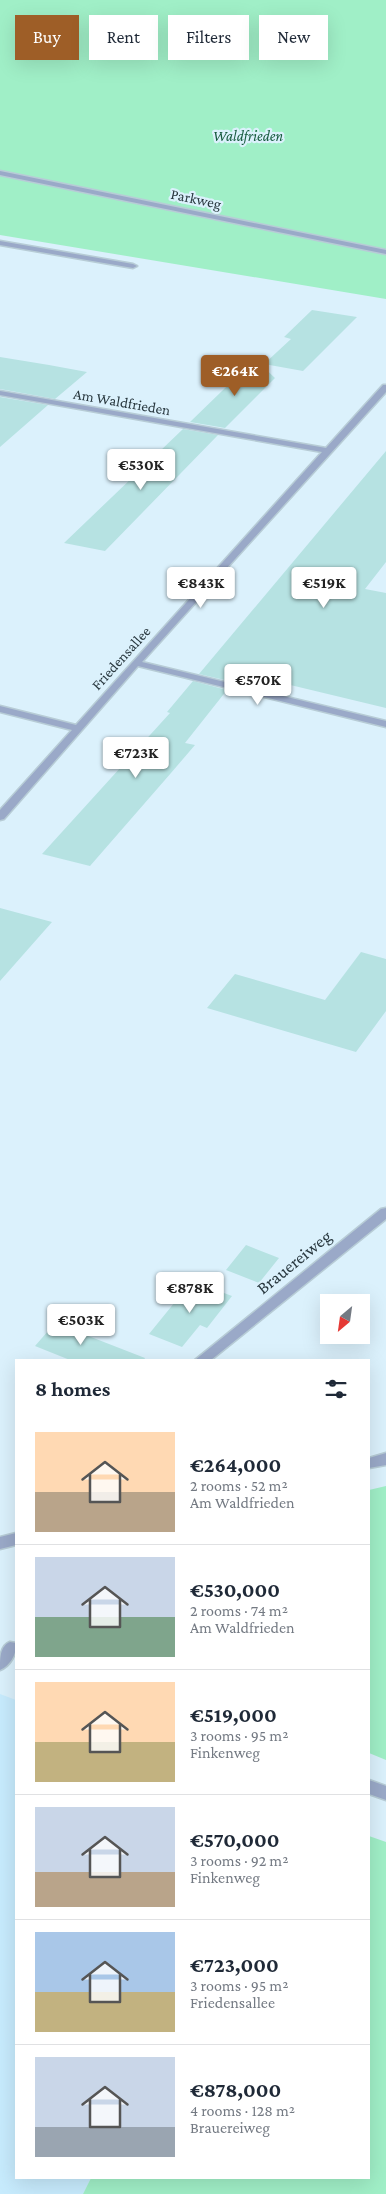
<!DOCTYPE html>
<html lang="en">
<head>
<meta charset="utf-8">
<style>
  :root { --surface:#fff; --page:#f2f2f3; --text:#1f2937; --muted:#747a83; --line:#e0e1e3; --accent:#9e5e27 }
  body { margin:0; font-family:"Crimson Pro",serif; background:var(--page); color:var(--text); height:100vh; display:flex; flex-direction:column; font-size:19px; white-space:nowrap }
  * { box-sizing:border-box; margin:0 }
  p { font-size:16px; color:var(--muted) }
  .icon { flex:none; width:28px; height:28px; fill:none; stroke:currentColor; stroke-width:2; stroke-linecap:round; stroke-linejoin:round }
  .map { position:relative; flex:1; overflow:hidden }
  .drawer { position:absolute; left:15px; top:1359px; width:355px; height:820px; display:flex; flex-direction:column; background:var(--surface); border-radius:0px; box-shadow:0 5px 20px #0002 }
  .drawer>* { flex:none }
  .guide { position:absolute; left:15px; top:15px; width:356px; height:45px; display:flex; gap:10px }
  .needle { width:32px; rotate:209deg }
  .tools { position:absolute; left:320px; top:1294px; display:grid; gap:10px }
  .tools a { display:grid; place-items:center; width:50px; height:50px; border-radius:0px; background:var(--surface); box-shadow:0 5px 20px #0002; font-size:25px }
  .price { position:absolute; translate:-50% -42px; padding:0 11px; border-radius:5px; background:#fff; color:#222; font-size:16px; line-height:32px; filter:drop-shadow(0 1px 2px #0008) }
  .price::after { content:''; position:absolute; left:50%; top:30px; width:15px; height:11px; margin-left:-8px; background:inherit; clip-path:polygon(0 0,100% 0,50% 100%) }
  .price.on { background:var(--accent); color:#fff }
  ul { padding:0; list-style:none }
  li { display:flex; align-items:center; gap:15px; height:125px; padding:0 20px }
  li+li { border-top:1px solid var(--line) }
  li span { display:grid; place-items:center; flex:none; width:140px; height:100px; border-radius:0px; color:#555 }
  li>.icon { margin-inline-start:auto }
  span .icon { width:60px; height:60px; fill:#fffc; stroke-width:1 }
  li b { font-size:21px }
  h2 { display:flex; justify-content:space-between; align-items:center; height:60px; padding:0 20px; font-size:21px }
  .chip { padding:0 18px; border-radius:0px; background:var(--surface); box-shadow:0 5px 20px #0002; font-size:18px; line-height:45px }
  .chip.on { background:var(--accent); color:#fff }
  .map>svg:first-child { display:block }
</style>
</head>
<body>
<div class="map">
<svg width="386" height="2194" viewBox="0 0 386 2194">
  <rect width="100%" height="100%" fill="#dbf1fc"/>
  <path fill="#c7ebfd" d="M0,1694L16,1700V2178H91L83,2194H0Z"/>
  <path fill="#a0efc7" d="M0,0H386V299L0,235Z
    M386,1486V1760L369,1753V1490Z
    M369,1836L386,1842V2194H83L91,2178H369Z"/>
  <path fill="#b6e2e2" d="M312,310L357,317L303,371L264,364L291,339L284,337Z
    M0,357L49,365L87,372L55,399L0,389Z
    M255,359L275,378L225,428L190,422Z
    M0,397L48,405L0,447Z
    M183,429L218,435L105,551L64,543Z
    M386,451V562L365,589L386,593V708L240,673L233,682L199,674Z
    M193,681L227,690L185,743L195,745L171,773L90,866L42,854L170,713L167,712Z
    M0,908L52,922L0,981Z
    M361,952L386,959V1011L356,1052L207,1008L235,974L325,1000Z
    M246,1245L279,1258L259,1283L226,1270Z
    M192,1281L232,1296L207,1328L200,1325L182,1347L149,1334Z
    M55,1323L145,1358L144,1360H70L35,1346Z"/>
  <g fill="none" stroke-linecap="round" stroke-linejoin="round">
    <g stroke="#b7ccd6" stroke-width="3">
      <path id="minor" d="M0,171L386,250V254L0,175Z
        M0,241L133,264L137,266L133,268L0,245Z
        M383,385H386V392L142,662L386,721V727L138,666L4,819L0,820V810L72,730L0,712V706L76,725L322,452L0,395V391L326,448Z
        M386,1208V1219L211,1360H195L381,1209Z
        M386,1453V1465L369,1468V1458Z
        M16,1533V1545L0,1549V1537Z
        M10,1642L16,1643C17,1654 10,1666 0,1670C0,1658 0,1646 10,1642Z
        M369,1780L386,1786V1800L369,1794Z"/>
    </g>
    <use href="#minor" fill="#9aa9c8" fill-rule="evenodd"/>
  </g>
  <g text-anchor="middle" stroke-width="4.5" stroke-linejoin="round" paint-order="stroke">
    <g font-size="15" font-style="italic" fill="#165a3e" stroke="#dbf1fc">
      <text x="248" y="141">Waldfrieden</text>
    </g>
    <g font-size="15" fill="#29383f" stroke="#dbf1fc">
      <text transform="translate(196 199) rotate(12)" y="5">Parkweg</text>
      <text transform="translate(122 402) rotate(10)" y="5">Am Waldfrieden</text>
      <text transform="translate(121 658) rotate(-48)" y="5">Friedensallee</text>
    </g>
    <g font-size="18" fill="#29383f" stroke="#dbf1fc">
      <text transform="translate(294 1262) rotate(-39)" y="6">Brauereiweg</text>
    </g>
  </g>
</svg>
<div class="tools">
<a><svg class="needle" viewBox="-14 -14 28 28"><path d="M0-13l5 13h-10z" fill="#e53935"/><path d="M0 13l5-13h-10z" fill="#747a83"/></svg></a>
</div>
<b class="price on" style="left:235px;top:397px">€264K</b>
<b class="price" style="left:141px;top:491px">€530K</b>
<b class="price" style="left:201px;top:609px">€843K</b>
<b class="price" style="left:324px;top:609px">€519K</b>
<b class="price" style="left:258px;top:706px">€570K</b>
<b class="price" style="left:136px;top:779px">€723K</b>
<b class="price" style="left:190px;top:1314px">€878K</b>
<b class="price" style="left:81px;top:1346px">€503K</b>
<div class="guide">
<a class="chip on">Buy</a>
<a class="chip">Rent</a>
<a class="chip">Filters</a>
<a class="chip">New</a>
</div>
<section class="drawer">
<h2>8 homes<svg class="icon" aria-label="filters" viewBox="0 0 24 24"><path d="M4 7h16M4 17h16"/><circle cx="9" cy="7" r="2"/><circle cx="15" cy="17" r="2"/></svg></h2>
<ul>
<li><span style="background:linear-gradient(#ffd9b3 60%,#b9a48a 0)"><svg class="icon" aria-label="home" viewBox="0 0 24 24"><path d="M3 11l9-7 9 7M6 9v11h12V9"/></svg></span><div><b>€264,000</b><p>2 rooms · 52 m²</p><p>Am Waldfrieden</p></div></li>
<li><span style="background:linear-gradient(#c9d6e8 60%,#7fa58c 0)"><svg class="icon" aria-label="home" viewBox="0 0 24 24"><path d="M3 11l9-7 9 7M6 9v11h12V9"/></svg></span><div><b>€530,000</b><p>2 rooms · 74 m²</p><p>Am Waldfrieden</p></div></li>
<li><span style="background:linear-gradient(#ffd9b3 60%,#c2b280 0)"><svg class="icon" aria-label="home" viewBox="0 0 24 24"><path d="M3 11l9-7 9 7M6 9v11h12V9"/></svg></span><div><b>€519,000</b><p>3 rooms · 95 m²</p><p>Finkenweg</p></div></li>
<li><span style="background:linear-gradient(#c9d6e8 65%,#b9a48a 0)"><svg class="icon" aria-label="home" viewBox="0 0 24 24"><path d="M3 11l9-7 9 7M6 9v11h12V9"/></svg></span><div><b>€570,000</b><p>3 rooms · 92 m²</p><p>Finkenweg</p></div></li>
<li><span style="background:linear-gradient(#a9c7e8 60%,#c2b280 0)"><svg class="icon" aria-label="home" viewBox="0 0 24 24"><path d="M3 11l9-7 9 7M6 9v11h12V9"/></svg></span><div><b>€723,000</b><p>3 rooms · 95 m²</p><p>Friedensallee</p></div></li>
<li><span style="background:linear-gradient(#c9d6e8 70%,#9aa5b1 0)"><svg class="icon" aria-label="home" viewBox="0 0 24 24"><path d="M3 11l9-7 9 7M6 9v11h12V9"/></svg></span><div><b>€878,000</b><p>4 rooms · 128 m²</p><p>Brauereiweg</p></div></li>
</ul>
</section>
</div>
</body>
</html>
